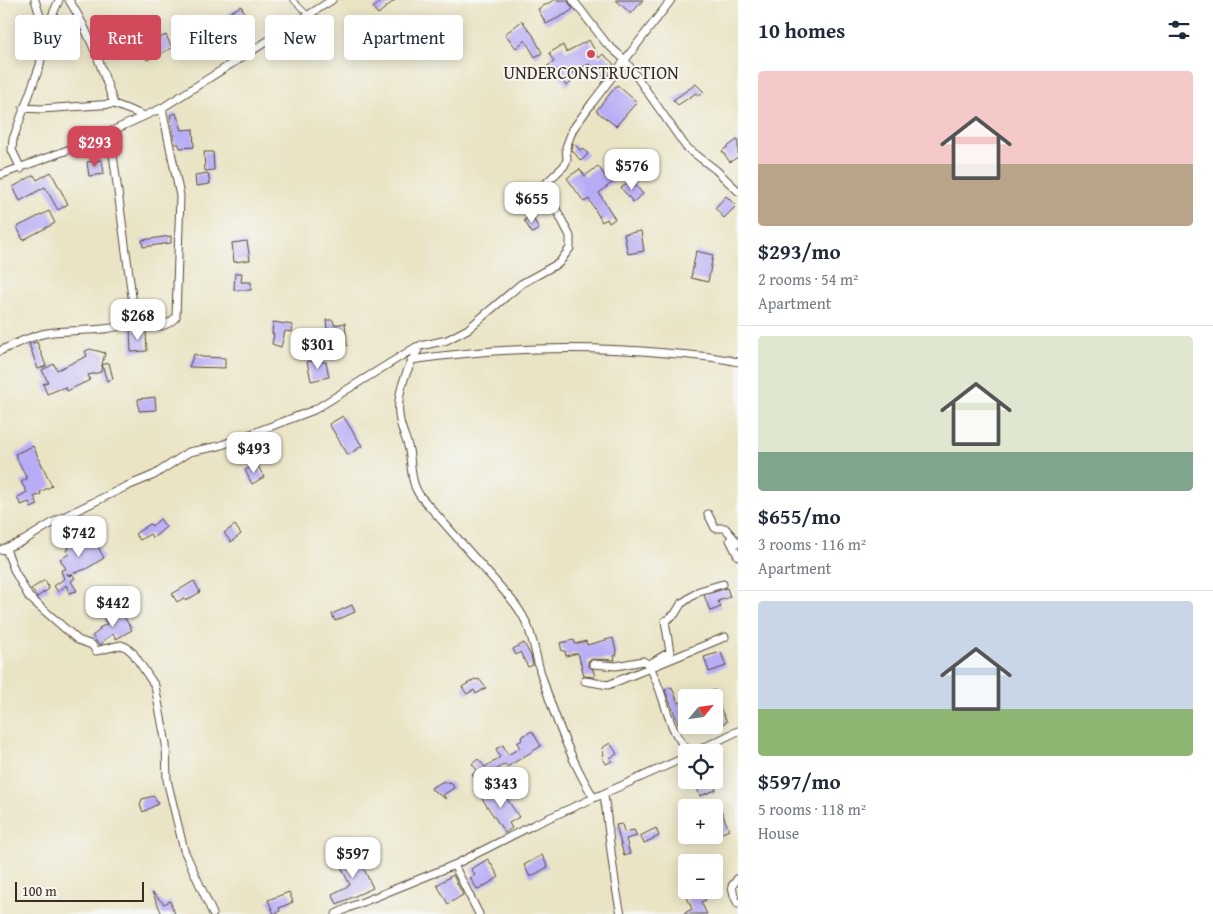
<!DOCTYPE html>
<html lang="en">
<head>
<meta charset="utf-8">
<style>
  :root { --surface:#fff; --page:#f6f6f7; --text:#1f2937; --muted:#747a83; --line:#e0e1e3; --accent:#d1495b }
  body { margin:0; font-family:"Gentium Book Plus",serif; background:var(--page); color:var(--text); height:100vh; display:flex; flex-direction:column; font-size:19px; white-space:nowrap }
  * { box-sizing:border-box; margin:0 }
  p { font-size:16px; color:var(--muted) }
  .icon { flex:none; width:28px; height:28px; fill:none; stroke:currentColor; stroke-width:2; stroke-linecap:round; stroke-linejoin:round }
  .map { position:relative; flex:1; overflow:hidden }
  .details { display:flex; flex-direction:column; background:var(--surface); width:475px }
  .details>* { flex:none }
  .guide { position:absolute; left:15px; top:15px; width:475px; height:45px; display:flex; gap:10px }
  .needle { width:32px; rotate:61deg }
  .tools { position:absolute; left:678px; top:689px; display:grid; gap:10px }
  .tools a { display:grid; place-items:center; width:45px; height:45px; border-radius:5px; background:var(--surface); box-shadow:0 2px 12px #0003; font-size:25px }
  .scale { position:absolute; left:15px; bottom:12px; width:129px; box-sizing:border-box; padding-left:5px; border:2px solid #3b2a1e; border-top:0; font-size:14px; line-height:18px; white-space:nowrap; color:#3b2a1e; -webkit-text-stroke:4px #f6f6f2; paint-order:stroke }
  .price { position:absolute; translate:-50% -42px; padding:0 11px; border-radius:10px; background:#fff; color:#222; font-size:16px; line-height:32px; filter:drop-shadow(0 1px 2px #0008) }
  .price::after { content:''; position:absolute; left:50%; top:30px; width:15px; height:11px; margin-left:-8px; background:inherit; clip-path:polygon(0 0,100% 0,50% 100%) }
  .price.on { background:var(--accent); color:#fff }
  ul { padding:0; list-style:none }
  li { display:grid; align-content:center; gap:10px; height:265px; padding:0 20px }
  li+li { border-top:1px solid var(--line) }
  li span { display:grid; place-items:center; height:155px; border-radius:5px; color:#555 }
  li>.icon { margin-inline-start:auto }
  span .icon { width:90px; height:90px; fill:#fffc; stroke-width:1 }
  li b { font-size:21px }
  h2 { display:flex; justify-content:space-between; align-items:center; height:60px; padding:0 20px; font-size:21px }
  .tag { padding:0 18px; border-radius:5px; background:var(--surface); box-shadow:0 2px 12px #0003; font-size:18px; line-height:45px }
  .tag.on { background:var(--accent); color:#fff }
  main { display:flex; flex:1; min-height:0 }
  .map>svg:first-child { display:block }
</style>
</head>
<body>
<main>
<div class="map">
<svg width="738" height="914" viewBox="0 0 738 914">
  <rect width="100%" height="100%" fill="#f6f6f2"/>
  <filter id="ink" filterUnits="userSpaceOnUse"><feTurbulence type="fractalNoise" baseFrequency=".02" numOctaves="2"/><feDisplacementMap in="SourceGraphic" scale="10" xChannelSelector="R" yChannelSelector="G"/><feConvolveMatrix kernelMatrix="1 2 1 2 8 2 1 2 1" color-interpolation-filters="sRGB"/></filter>
  <filter id="wash" filterUnits="userSpaceOnUse"><feTurbulence type="fractalNoise" baseFrequency=".0096" numOctaves="4" result="noise"/><feDisplacementMap in="SourceGraphic" scale="20" xChannelSelector="R" yChannelSelector="G"/><feGaussianBlur stdDeviation="1.12" result="paint"/><feColorMatrix in="noise" values="0 0 0 0 0 0 0 0 0 0 0 0 0 0 0 0 0 1.4 0 .05"/><feComposite in="paint" operator="in"/></filter>
  <g filter="url(#wash)">
    <rect width="100%" height="100%" fill="#eae4c5"/>
    <g id="blocks">
      <path fill="#b7acf5" d="M383,0H395L378,14L373,8Z
        M554,0H567L573,9L566,14L546,24L538,9Z
        M616,0H643L631,14Z
        M241,6L250,23L239,29L236,23L233,25L227,14Z
        M423,18L438,41L423,51L408,27Z
        M522,21L533,35L542,53L535,57L525,40L516,48L505,34Z
        M166,35L172,48L147,60L140,47Z
        M589,40L599,58L603,54L614,64L603,77L589,64L568,75L572,82L566,86L556,69L549,73L546,67L554,62L549,53L563,45L566,52Z
        M696,84L704,92L700,96L696,93L678,105L673,100Z
        M617,85L637,102L616,126L596,111Z
        M176,113L182,130L193,129L194,147L180,148L179,144H175L170,115Z
        M738,139V157L730,162L722,151Z
        M573,143L580,150L583,148L588,154L581,161L572,150Z
        M204,152H213L214,170L205,171Z
        M102,160L104,174L89,176L87,162Z
        M598,166L606,177L609,175L614,181L599,193L615,219L609,223L607,219L602,222L589,199L584,202L567,178L580,169L585,176Z
        M51,172L68,204L58,210L45,187L20,201L13,187L34,175L37,180Z
        M208,173L210,184L196,186L195,175Z
        M631,180L643,194L633,202L621,188Z
        M726,196L736,206L724,218L715,208Z
        M49,211L55,223L23,240L17,227Z
        M532,216L539,229L532,233L524,220Z
        M641,231L644,251L628,254L624,234Z
        M171,236V243L143,247L142,240Z
        M247,241L250,260L234,262L232,243Z
        M696,251L713,255L708,282L691,278Z
        M235,273H242L241,282H251V290H234Z
        M326,320H333L334,325L345,323L347,346L329,348Z
        M273,322L293,325L292,332L285,331L281,347L272,344L274,334H272Z
        M130,328L146,331L147,351L131,352Z
        M37,342L46,366L38,369L29,344Z
        M90,349L105,353L102,365L109,363L113,379L107,381L102,365L101,372L88,375L90,380L67,391L65,387L47,394L43,384L48,382L42,370L54,364L57,370L87,356L85,351Z
        M194,354L202,357L225,358V368L189,367Z
        M307,361L326,362L329,377L311,381Z
        M155,397L156,410L139,411L138,399Z
        M343,416L362,446L348,455L329,424Z
        M33,446L52,486L40,492L41,494L34,497L38,505L31,508L29,502L21,505L17,498L27,492L21,482L27,479L15,454Z
        M257,464L264,477L252,484L245,470Z
        M160,519L166,527L153,538L150,534L140,540L135,534L150,524L152,526Z
        M82,524L89,537L92,536L104,558L86,569L68,575L67,573L69,576L72,574L75,578L71,581L77,591L69,593L66,585L58,592L54,586L64,579L61,570L66,569L60,559L69,554L66,550L69,549L68,546L78,544L71,530Z
        M235,525L241,534L231,542L224,533Z
        M45,580L49,589L37,597L31,589Z
        M194,581L200,592L186,601L184,598L177,602L172,594Z
        M727,588L730,597L718,601L721,607L710,611L704,595Z
        M352,605L355,612L335,621L332,614Z
        M120,610L132,630L116,639L113,634L104,640L102,644L99,645L92,636L100,630L99,628L107,624L104,619Z
        M613,638L617,655L614,656L615,660L593,659L588,661V666L593,669L595,677L584,676L578,653L566,656L565,651H562L560,643L574,640L575,644L586,641L587,645Z
        M524,643L531,656L533,665L528,667L520,652L516,655L513,649Z
        M721,652L726,666L709,672L704,657Z
        M475,679L477,680L479,679L486,688L476,694L474,690L467,694L462,687Z
        M672,687L678,703L686,700V720L678,723L665,690Z
        M715,690L717,698H715L727,722L720,725L714,711V698L695,697Z
        M532,731L541,746L507,767L505,764L491,773L490,772L477,782L472,775L477,770L472,764L478,759L485,767L500,757L496,749L503,745L508,755L520,748L517,743L522,740L521,737Z
        M610,743L617,754L610,758L612,761L606,764L602,757L604,755L602,748Z
        M704,780H712L716,790L700,796L695,783Z
        M444,781L446,783L451,782L454,788L443,795L446,799L431,789L432,787Z
        M499,787L519,817L509,823L512,828L505,833L481,797Z
        M154,796L158,804L143,812L140,805L142,799Z
        M721,810L729,830L718,835L714,826V813Z
        M622,824L624,832L634,830L637,836L626,839L630,854L624,856L616,825Z
        M656,828L659,836L644,843L640,836Z
        M356,852L373,888L337,904L332,894L350,885L338,861Z
        M542,855L548,867L530,877L524,865Z
        M488,859L499,877L478,890L470,878L475,875L471,869Z
        M453,875L463,895L448,904L437,885Z
        M684,890H701L706,900L701,902L707,914H683L692,909Z
        M152,892L164,904L170,901L175,914H162Z
        M289,892L293,902L279,908L280,911L274,914L268,900Z"/>
    </g>
  </g>
  <g filter="url(#ink)">
    <use href="#blocks" fill-opacity="0" stroke="#554637" stroke-width="1"/>
    <g fill="none" stroke-linecap="round" stroke-linejoin="round">
      <g stroke="#554637" stroke-width="5.5">
        <path id="lane" d="M293,0L308,15"/>
      </g>
      <g stroke="#554637" stroke-width="9">
        <path id="street" d="M35,0L45,32
          M69,0C90,33 102,68 114,104
          M573,0L606,43L625,60L686,147L716,170L738,191
          M23,108L41,109L114,104L145,116
          M21,169L12,150L13,139L40,65L45,32L59,0
          M0,175L81,145L162,108L332,0
          M131,322C149,326 162,332 176,317L180,196L162,108
          M421,345C408,366 394,395 400,421C402,431 407,440 409,450C412,466 410,483 421,497L511,599C517,606 522,614 526,622C534,639 536,659 542,677C555,718 571,761 594,798
          M0,351C15,344 30,336 47,333C74,328 105,334 131,322L133,317V304L110,132
          M411,360C495,348 582,345 666,353C690,355 714,356 738,362
          M708,514L715,528H725L738,543
          M730,540L738,556
          M6,549L15,572L29,597L78,640L92,645L96,651L121,645L126,647L133,653L155,686L166,744L167,780L184,850L213,914
          M0,550L23,541L57,520L125,487L154,475L189,452L219,446L314,410L416,347L447,340L468,329L521,284L559,263L570,248V236L554,205L543,192V186L564,166L567,160L566,147L573,129L592,103L671,0
          M651,663L670,652L665,621L675,614L681,604L699,591L723,584
          M593,664L616,666L643,661L648,664C666,692 665,730 690,752
          M585,681L608,685L725,637
          M695,752L738,731
          M604,795C610,835 612,875 621,914
          M454,865L479,914
          M738,878L732,886L734,896L738,904
          M336,914L348,908L454,865L533,825L686,757"/>
      </g>
      <use href="#lane" stroke="#fff" stroke-width="4"/>
      <use href="#street" stroke="#fff" stroke-width="7"/>
    </g>
  </g>
  <circle fill="#d1495b" stroke="#f6f6f2" stroke-width="2" cx="591" cy="54" r="5"/>
  <g text-anchor="middle" stroke-width="4" stroke-linejoin="round" paint-order="stroke">
    <g font-size="18" fill="#3b2a1e" stroke="#f6f6f2">
      <text x="591" y="79">UNDERCONSTRUCTION</text>
    </g>
  </g>
</svg>
<div class="tools">
<a><svg class="needle" viewBox="-14 -14 28 28"><path d="M0-13l5 13h-10z" fill="#e53935"/><path d="M0 13l5-13h-10z" fill="#747a83"/></svg></a>
<a><svg class="icon" aria-label="locate" viewBox="0 0 24 24"><circle cx="12" cy="12" r="6"/><path d="M12 2v4M12 18v4M2 12h4M18 12h4"/></svg></a>
<a>+</a>
<a>−</a>
</div>
<div class="scale">100 m</div>
<b class="price on" style="left:95px;top:168px">$293</b>
<b class="price" style="left:632px;top:191px">$576</b>
<b class="price" style="left:532px;top:224px">$655</b>
<b class="price" style="left:138px;top:341px">$268</b>
<b class="price" style="left:318px;top:370px">$301</b>
<b class="price" style="left:254px;top:474px">$493</b>
<b class="price" style="left:79px;top:558px">$742</b>
<b class="price" style="left:113px;top:628px">$442</b>
<b class="price" style="left:501px;top:809px">$343</b>
<b class="price" style="left:353px;top:879px">$597</b>
<div class="guide">
<a class="tag">Buy</a>
<a class="tag on">Rent</a>
<a class="tag">Filters</a>
<a class="tag">New</a>
<a class="tag">Apartment</a>
</div>
</div>
<section class="details">
<h2>10 homes<svg class="icon" aria-label="filters" viewBox="0 0 24 24"><path d="M4 7h16M4 17h16"/><circle cx="9" cy="7" r="2"/><circle cx="15" cy="17" r="2"/></svg></h2>
<ul>
<li><span style="background:linear-gradient(#f6c9c9 60%,#b9a48a 0)"><svg class="icon" aria-label="home" viewBox="0 0 24 24"><path d="M3 11l9-7 9 7M6 9v11h12V9"/></svg></span><div><b>$293/mo</b><p>2 rooms · 54 m²</p><p>Apartment</p></div></li>
<li><span style="background:linear-gradient(#dfe7d0 75%,#7fa58c 0)"><svg class="icon" aria-label="home" viewBox="0 0 24 24"><path d="M3 11l9-7 9 7M6 9v11h12V9"/></svg></span><div><b>$655/mo</b><p>3 rooms · 116 m²</p><p>Apartment</p></div></li>
<li><span style="background:linear-gradient(#c9d6e8 70%,#8fb573 0)"><svg class="icon" aria-label="home" viewBox="0 0 24 24"><path d="M3 11l9-7 9 7M6 9v11h12V9"/></svg></span><div><b>$597/mo</b><p>5 rooms · 118 m²</p><p>House</p></div></li>
</ul>
</section>
</main>
</body>
</html>
